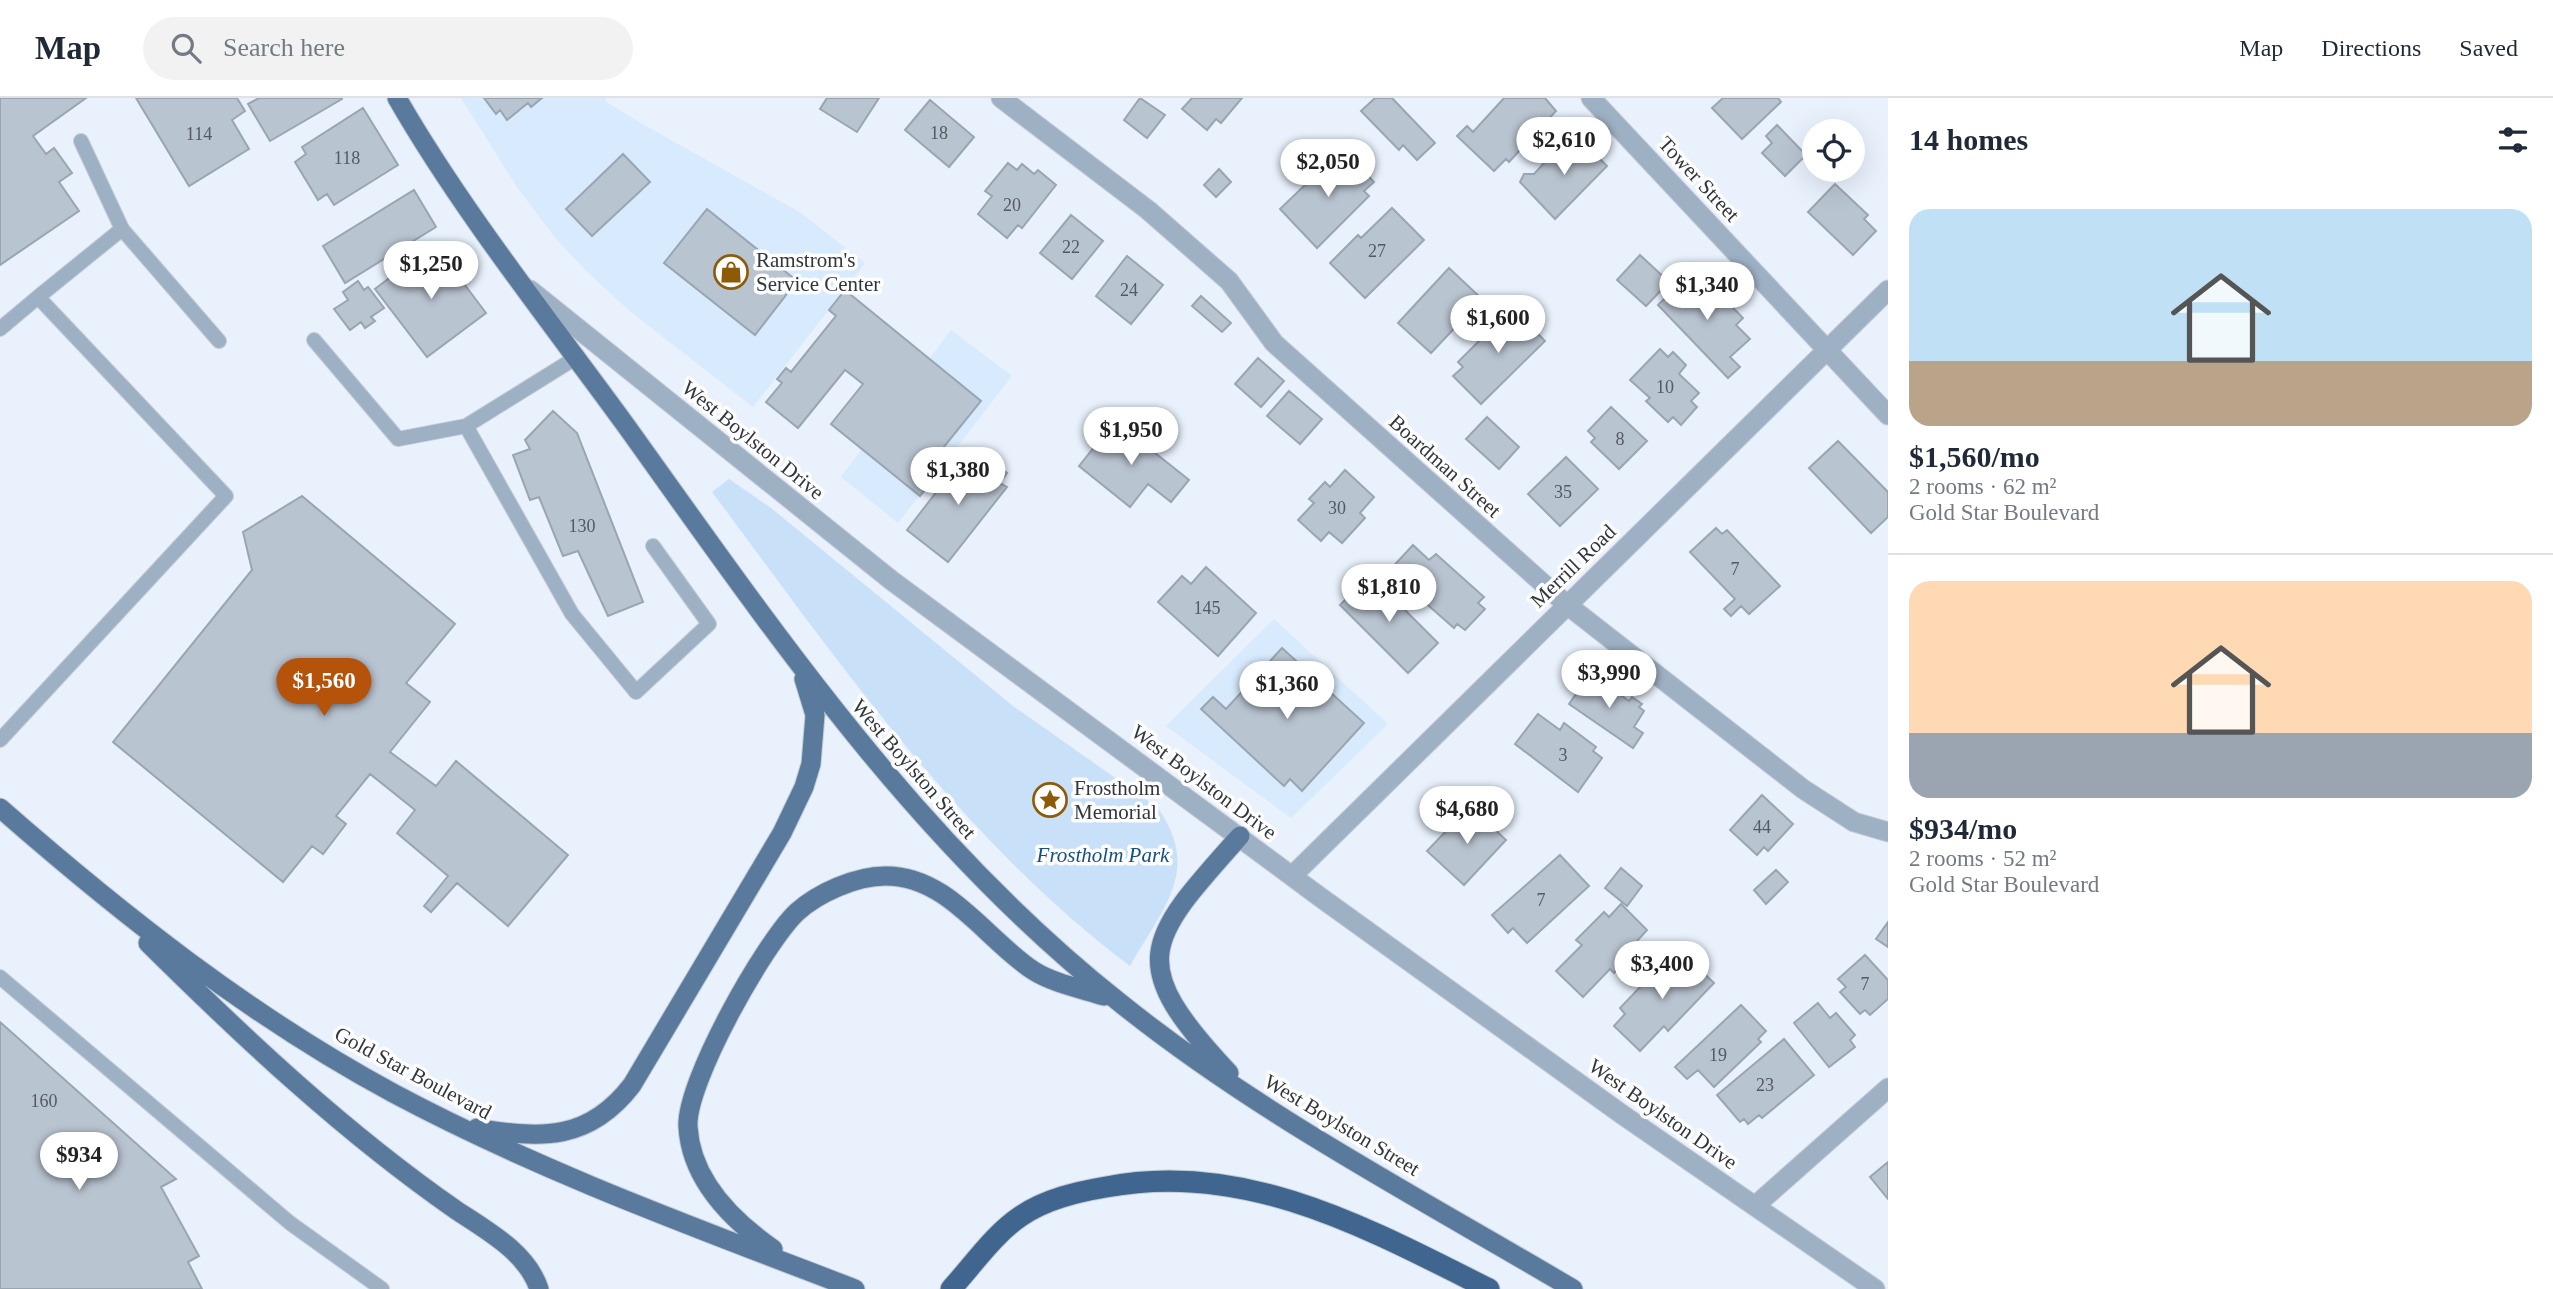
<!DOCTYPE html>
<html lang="en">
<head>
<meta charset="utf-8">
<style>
  :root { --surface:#fff; --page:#f2f2f3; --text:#1f2937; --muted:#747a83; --line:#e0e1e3; --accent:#b45309 }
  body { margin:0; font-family:Georgia,serif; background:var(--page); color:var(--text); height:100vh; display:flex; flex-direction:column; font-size:26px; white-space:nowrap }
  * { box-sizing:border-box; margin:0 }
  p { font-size:23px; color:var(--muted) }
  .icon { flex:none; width:38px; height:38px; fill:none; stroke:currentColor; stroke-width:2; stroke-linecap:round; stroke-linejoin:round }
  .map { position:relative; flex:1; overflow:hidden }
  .side { display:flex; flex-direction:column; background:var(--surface); width:665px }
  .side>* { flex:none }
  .fabs { position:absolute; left:1802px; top:21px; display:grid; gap:14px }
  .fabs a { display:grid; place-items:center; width:63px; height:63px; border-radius:50%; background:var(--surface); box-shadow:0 7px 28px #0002; font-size:35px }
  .price { position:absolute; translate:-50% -60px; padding:0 16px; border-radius:24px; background:#fff; color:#222; font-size:23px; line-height:46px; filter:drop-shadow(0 2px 4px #0008) }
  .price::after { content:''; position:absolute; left:50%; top:42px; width:21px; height:16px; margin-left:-10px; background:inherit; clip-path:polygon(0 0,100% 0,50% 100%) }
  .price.current { background:var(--accent); color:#fff }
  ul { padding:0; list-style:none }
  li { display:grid; align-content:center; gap:14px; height:371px; padding:0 21px }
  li+li { border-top:2px solid var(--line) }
  li span { display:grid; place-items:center; height:217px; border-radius:21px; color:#555 }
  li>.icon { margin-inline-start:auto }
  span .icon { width:126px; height:126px; fill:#fffc; stroke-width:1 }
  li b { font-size:30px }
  h2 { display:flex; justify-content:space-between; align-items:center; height:84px; padding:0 21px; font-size:30px }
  header { display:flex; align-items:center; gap:42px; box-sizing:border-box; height:98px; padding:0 35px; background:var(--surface); border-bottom:2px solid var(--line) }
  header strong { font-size:33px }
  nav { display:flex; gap:38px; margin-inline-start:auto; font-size:24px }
  .search { width:490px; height:63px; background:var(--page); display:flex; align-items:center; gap:18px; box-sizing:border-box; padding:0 24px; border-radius:38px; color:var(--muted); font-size:26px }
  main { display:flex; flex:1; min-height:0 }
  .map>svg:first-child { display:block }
</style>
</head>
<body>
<header>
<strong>Map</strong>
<div class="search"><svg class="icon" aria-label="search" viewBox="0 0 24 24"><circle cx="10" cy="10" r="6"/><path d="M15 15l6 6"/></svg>Search here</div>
<nav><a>Map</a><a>Directions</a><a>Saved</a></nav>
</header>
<main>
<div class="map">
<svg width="1888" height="1191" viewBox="0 0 1888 1191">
  <rect width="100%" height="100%" fill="#e8f1fc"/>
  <path fill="#d8eafd" d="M461,0H605L606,4L646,28L801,115L865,165L753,309L631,214L585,172L553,137L517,89Z
    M951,232L1012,278L898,425L841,379Z
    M1274,521L1388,626L1291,720L1166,628Z"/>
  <path fill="#c9e0f9" d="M729,381L771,410L1013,608L1158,710C1202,774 1162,810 1130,868C959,739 839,564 712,394Z"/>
  <path fill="#b9c4d1" stroke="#9aa5b2" stroke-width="2" d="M0,0H86L33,38L46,56L54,50L72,75L59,84L79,113L0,167Z
    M136,0H237L245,13L232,22L249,51L189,88Z
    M259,0H342V1L270,43L248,6Z
    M484,0H542L531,9L528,5L507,22L500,12L496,16Z
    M827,0H879L857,34L820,11Z
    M1140,0L1165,17L1147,40L1124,22Z
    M1192,0H1242L1221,25L1216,21L1207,32L1182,11Z
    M1375,0H1392L1435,45L1417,62L1403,47L1399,52L1361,13Z
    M1504,0H1545L1556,13L1509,64L1506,61L1494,73L1457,38L1467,28L1473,34Z
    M1723,0H1778L1781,4L1742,41L1712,10Z
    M930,2L974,39L949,69L905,32Z
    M363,10L398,67L334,107L327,96L318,102L295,64L306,56L302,49Z
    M1777,27L1806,57L1785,78L1762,55L1772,45L1766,38Z
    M1577,38L1607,68L1555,121L1520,84L1524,76H1534L1556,52L1560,56Z
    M623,56L650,84L592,138L566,111Z
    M1348,57L1374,84L1364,93L1369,98L1317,150L1280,111L1333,60L1339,65Z
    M1008,65L1017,72L1022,66L1034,76L1038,72L1056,87L1022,130L1018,127L1007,140L978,116L992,98L985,93Z
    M1219,71L1231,84L1216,99L1204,87Z
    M1835,86L1868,117L1864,121L1876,133L1853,157L1808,114Z
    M414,92L436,129L345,185L323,148Z
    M1392,110L1424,142L1365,200L1330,165L1358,137L1361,140Z
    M707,111L797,183L755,237L664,165Z
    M1071,117L1103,143L1072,181L1040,155Z
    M434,146L486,215L427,259L375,191Z
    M1640,157L1669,184L1646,208L1617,182Z
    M1127,158L1163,187L1131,226L1096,198Z
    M1449,170L1482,201L1431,255L1398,225Z
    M1690,176L1703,190L1708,184L1743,220L1736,227L1750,241L1730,259L1740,269L1728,280L1658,207Z
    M358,183L364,192L368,189L384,210L371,219L375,223L365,230L361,224L350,232L334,211L348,202L343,194Z
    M845,192L981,303L922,376L931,384L920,398L831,326L863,286L845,272L798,330L766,304L782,285L777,281L786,270L791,274L836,218L829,212Z
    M1201,198L1231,225L1222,234L1192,208Z
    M1514,211L1545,243L1481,306L1453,278L1463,269L1458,264L1489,233L1485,230L1496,219L1501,223Z
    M1660,251L1668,259L1673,254L1686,267L1679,276L1699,295L1691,303L1697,309L1681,327L1673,319L1668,324L1646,303L1650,300L1630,282Z
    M1258,260L1284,283L1261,309L1235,286Z
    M1289,293L1322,321L1300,346L1267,318Z
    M1611,309L1647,343L1619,371L1591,344L1595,340L1588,333Z
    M553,313L577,335L643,504L608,518L578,453L563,458L539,399L530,402L513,357L530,351L525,342Z
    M1487,319L1519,349L1499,371L1466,341Z
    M1115,323L1189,382L1171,404L1148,386L1130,409L1079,368Z
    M1838,343L1888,394V419L1871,435L1809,370Z
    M965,357L986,374L993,364L1007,375L1000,385L1007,389L948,464L907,432Z
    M1566,359L1598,391L1560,428L1528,396Z
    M1345,372L1374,399L1360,415L1365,420L1342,445L1329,434L1321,443L1298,422L1314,405L1309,401L1325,384L1330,389Z
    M302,398L455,526L406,585L430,604L390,654L436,688L456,663L568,757L508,828L457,785L431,814L424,808L448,778L397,735L415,712L370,676L336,718L346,726L323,756L312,748L283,784L113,644L252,472L243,434Z
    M1716,430L1722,436L1727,432L1780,488L1749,516L1741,508L1731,518L1724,511L1735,501L1690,454Z
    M1413,447L1429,462L1436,456L1484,499L1478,505L1485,511L1465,532L1457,526L1454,530L1389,473Z
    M1206,469L1256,515L1218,558L1158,504L1182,478L1191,486Z
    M1370,477L1438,545L1408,575L1340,507Z
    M1282,550L1364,625L1302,693L1290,681L1284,688L1201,611L1213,599L1226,611Z
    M1590,576L1629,603L1632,599L1642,606L1639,609L1644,613L1634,629L1643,635L1633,650L1569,606Z
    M1538,616L1560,632L1564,625L1596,649L1593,653L1602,660L1578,694L1515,646Z
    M1762,697L1793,726L1768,753L1764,749L1757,757L1730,732Z
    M1470,708L1506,742L1464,787L1427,753Z
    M1560,757L1589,788L1527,845L1513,830L1508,835L1492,817Z
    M1621,770L1642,788L1627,808L1605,790Z
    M1776,772L1788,784L1766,806L1754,792Z
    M1621,806L1647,832L1637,843L1641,848L1614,875L1610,871L1583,899L1556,873L1582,847L1576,842L1604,814L1609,819Z
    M1888,824V849L1876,841Z
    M1682,854L1714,885L1668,933L1664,928L1640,953L1614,928L1625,916L1620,910L1663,865L1668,869Z
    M1865,857L1888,882V901L1870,917L1865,912L1860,916L1840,894L1846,889L1838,881Z
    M1818,905L1830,920L1836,915L1855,937L1850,942L1855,949L1829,969L1794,925Z
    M1741,907L1766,933L1758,941L1761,944L1714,989L1698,972L1687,981L1675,969Z
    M0,924L176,1081L161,1089L199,1158L188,1164L202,1191H0Z
    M1784,941L1814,977L1762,1020L1759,1017L1748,1026L1744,1021L1740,1024L1717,997Z
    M1888,1064V1101L1870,1079Z"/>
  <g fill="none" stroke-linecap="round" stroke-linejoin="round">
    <g stroke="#c3ccd5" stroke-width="16">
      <path id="service" d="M81,43L122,131L219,243
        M0,231L38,199
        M314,242L398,341L466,328
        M577,259L466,328L572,516L636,594L709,526L653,448
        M0,642L226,398L38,199L122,131
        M0,879L290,1125L382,1191"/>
    </g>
    <g stroke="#c3ccd5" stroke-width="21">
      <path id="minor" d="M1001,0L1148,112L1229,183L1274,245L1566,506L1803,691L1854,724L1888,734
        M1591,0L1888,317
        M530,192L891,482L1320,799L1620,1015L1875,1191
        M1292,778L1888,192
        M1756,1107L1888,990"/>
    </g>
    <g stroke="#c3ccd5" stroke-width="21">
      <path id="primary" d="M397,0C462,113 550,223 627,329C776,537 916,743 1119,904C1258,1016 1420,1100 1573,1191
        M0,710C121,816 250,918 393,995C541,1074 699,1131 855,1191
        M148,845C245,941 344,1034 456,1112C486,1132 527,1154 539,1191
        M1229,975C1125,864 1145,844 1240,738
        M477,1030C542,1041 589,1043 632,987L782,735L804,689L811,666L815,617L804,581
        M773,1151C733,1123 691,1082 688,1029C685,985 765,844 797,814C818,795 856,778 885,778C948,777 986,842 1034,873C1053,885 1082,891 1104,898"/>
    </g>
    <g stroke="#c3ccd5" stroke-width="23">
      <path id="motorway" d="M951,1191C973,1167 994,1136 1021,1118C1046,1101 1077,1094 1106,1089C1246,1062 1369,1131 1489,1191"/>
    </g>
    <use href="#service" stroke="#9eb0c4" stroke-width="14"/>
    <use href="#minor" stroke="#9eb0c4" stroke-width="19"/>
    <use href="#primary" stroke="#5a7a9d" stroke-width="19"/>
    <use href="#motorway" stroke="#40668f" stroke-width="21"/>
  </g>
  <defs>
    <g id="shop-ring" transform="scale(1.75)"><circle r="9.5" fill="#fdfdfd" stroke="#8d5a07" stroke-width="1.5"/><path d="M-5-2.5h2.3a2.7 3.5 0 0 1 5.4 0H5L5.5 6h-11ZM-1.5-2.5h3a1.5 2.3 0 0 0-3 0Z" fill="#8d5a07"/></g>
    <g id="sight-ring" transform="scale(1.75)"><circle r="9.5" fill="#fdfdfd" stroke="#8d5a07" stroke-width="1.5"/><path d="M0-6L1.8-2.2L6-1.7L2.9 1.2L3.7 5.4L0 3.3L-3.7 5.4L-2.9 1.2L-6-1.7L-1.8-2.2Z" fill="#8d5a07"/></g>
  </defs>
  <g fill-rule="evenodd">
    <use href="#shop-ring" x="731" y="174"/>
    <use href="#sight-ring" x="1050" y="702"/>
  </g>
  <g text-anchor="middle" stroke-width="7" stroke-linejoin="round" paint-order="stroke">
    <g font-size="18" fill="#535a60">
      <text x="939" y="41">18</text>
      <text x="199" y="42">114</text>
      <text x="347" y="66">118</text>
      <text x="1012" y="113">20</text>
      <text x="1071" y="155">22</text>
      <text x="1377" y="159">27</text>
      <text x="1129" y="198">24</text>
      <text x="1665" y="295">10</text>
      <text x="1620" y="347">8</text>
      <text x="1563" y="400">35</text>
      <text x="1337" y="416">30</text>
      <text x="582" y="434">130</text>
      <text x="1735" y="477">7</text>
      <text x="1207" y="516">145</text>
      <text x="1563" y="663">3</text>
      <text x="1762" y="735">44</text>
      <text x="1541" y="808">7</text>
      <text x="1865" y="892">7</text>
      <text x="1718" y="963">19</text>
      <text x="1765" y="993">23</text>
      <text x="44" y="1009">160</text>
    </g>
    <g font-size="21" fill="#31363b" stroke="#fdfdfd">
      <text transform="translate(1699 81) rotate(47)" y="7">Tower Street</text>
      <text transform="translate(753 342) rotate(39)" y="7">West Boylston Drive</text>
      <text transform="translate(1445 368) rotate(42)" y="7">Boardman Street</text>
      <text transform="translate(1573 468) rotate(-44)" y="7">Merrill Road</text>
      <text transform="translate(914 671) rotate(49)" y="7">West Boylston Street</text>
      <text transform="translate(1204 684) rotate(37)" y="7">West Boylston Drive</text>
      <text transform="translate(413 975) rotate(28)" y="7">Gold Star Boulevard</text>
      <text transform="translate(1663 1016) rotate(35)" y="7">West Boylston Drive</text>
      <text transform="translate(1342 1027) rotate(31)" y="7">West Boylston Street</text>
    </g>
    <g font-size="21" fill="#31363b" stroke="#fdfdfd" text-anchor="start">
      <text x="756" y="169">Ramstrom's<tspan x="756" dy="24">Service Center</tspan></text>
      <text x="1074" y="697">Frostholm<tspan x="1074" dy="24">Memorial</tspan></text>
    </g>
    <g font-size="21" font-style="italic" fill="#144f85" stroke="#fdfdfd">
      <text x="1103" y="764">Frostholm Park</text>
    </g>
  </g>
</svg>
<div class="fabs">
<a><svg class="icon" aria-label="locate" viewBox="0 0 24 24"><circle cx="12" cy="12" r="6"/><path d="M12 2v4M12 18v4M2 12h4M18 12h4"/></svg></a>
</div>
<b class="price" style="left:1564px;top:79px">$2,610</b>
<b class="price" style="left:1328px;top:101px">$2,050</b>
<b class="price" style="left:431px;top:203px">$1,250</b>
<b class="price" style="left:1707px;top:224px">$1,340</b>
<b class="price" style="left:1498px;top:257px">$1,600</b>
<b class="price" style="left:1131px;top:369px">$1,950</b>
<b class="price" style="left:958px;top:409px">$1,380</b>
<b class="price" style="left:1389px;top:526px">$1,810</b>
<b class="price" style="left:1609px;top:612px">$3,990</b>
<b class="price current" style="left:324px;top:620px">$1,560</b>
<b class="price" style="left:1287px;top:623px">$1,360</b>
<b class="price" style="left:1467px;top:748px">$4,680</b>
<b class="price" style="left:1662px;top:903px">$3,400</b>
<b class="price" style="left:79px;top:1094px">$934</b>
</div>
<section class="side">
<h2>14 homes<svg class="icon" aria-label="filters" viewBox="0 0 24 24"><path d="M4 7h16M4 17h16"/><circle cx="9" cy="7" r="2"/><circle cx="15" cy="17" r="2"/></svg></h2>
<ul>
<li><span style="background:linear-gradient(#bfe0f5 70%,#b9a48a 0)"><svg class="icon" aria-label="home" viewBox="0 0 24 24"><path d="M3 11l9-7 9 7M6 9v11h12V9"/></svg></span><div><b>$1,560/mo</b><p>2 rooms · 62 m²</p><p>Gold Star Boulevard</p></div></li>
<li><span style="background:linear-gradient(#ffd9b3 70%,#9aa5b1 0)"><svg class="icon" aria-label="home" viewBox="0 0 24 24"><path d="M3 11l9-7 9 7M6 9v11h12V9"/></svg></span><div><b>$934/mo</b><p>2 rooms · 52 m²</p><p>Gold Star Boulevard</p></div></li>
</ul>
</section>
</main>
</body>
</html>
